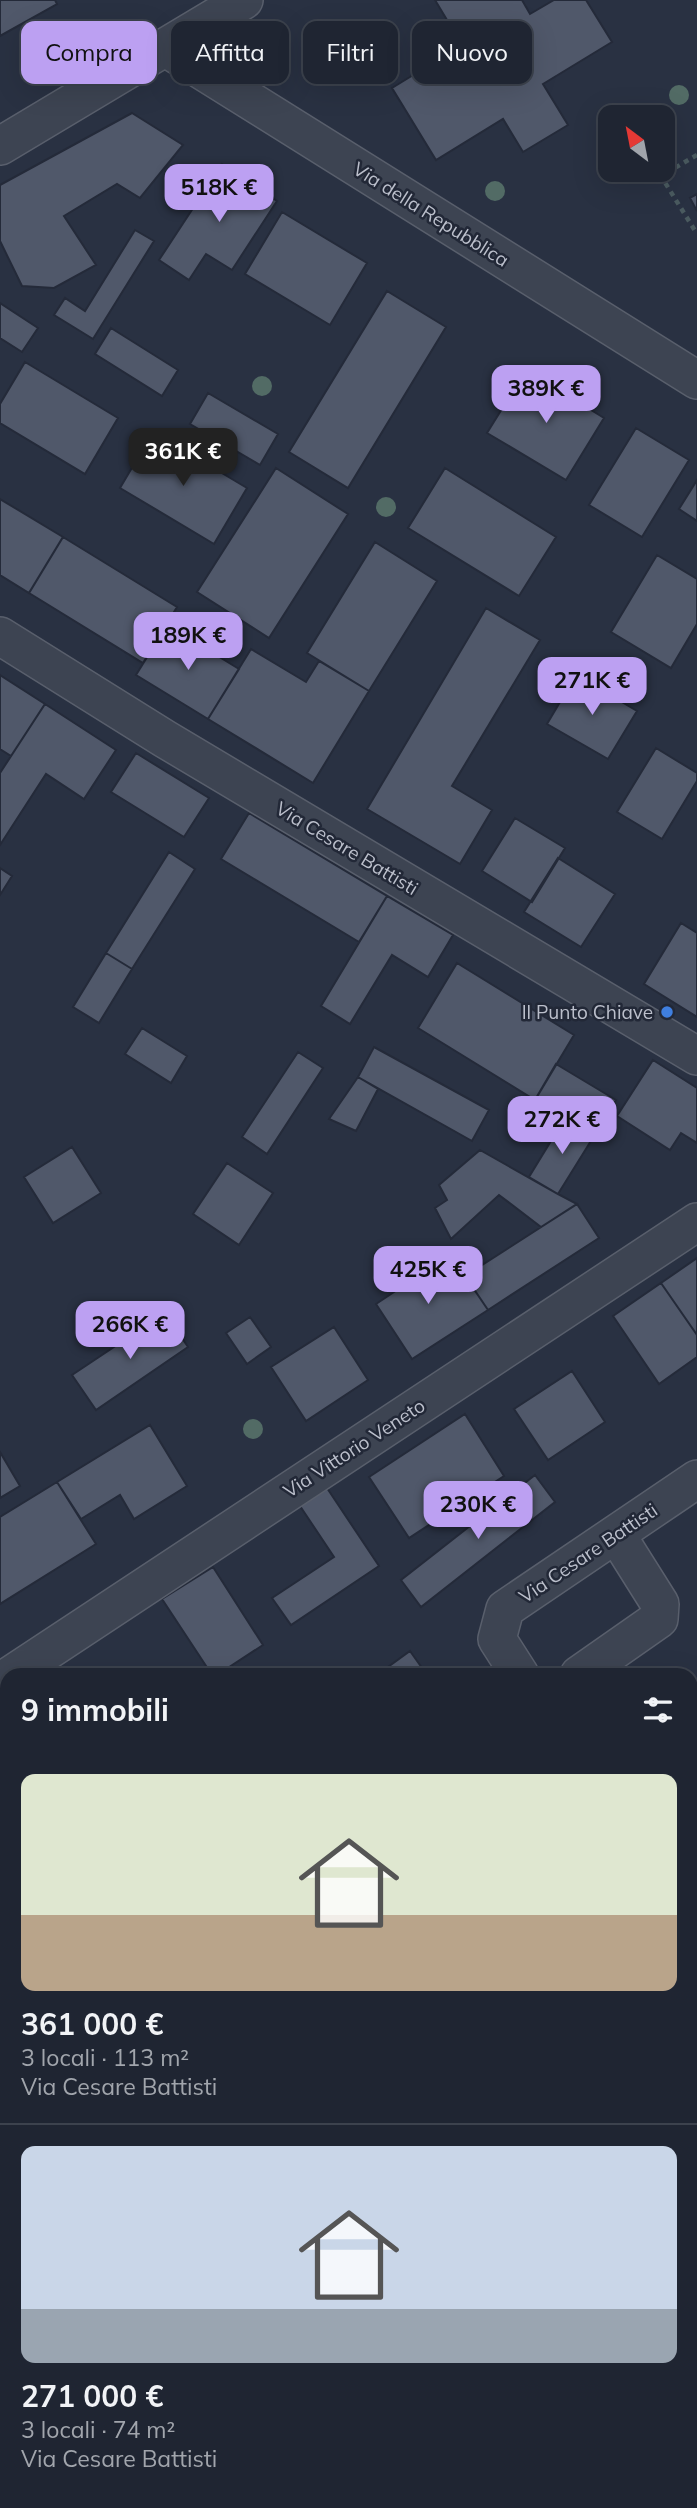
<!DOCTYPE html>
<html lang="it">
<head>
<meta charset="utf-8">
<style>
  :root { --surface:#1f2532; --page:#2c313e; --text:#f1f3f6; --muted:#a1a5ac; --line:#3c424d; --accent:#bca0f2 }
  body { margin:0; font-family:Mulish,sans-serif; background:var(--page); color:var(--text); height:100vh; display:flex; flex-direction:column; font-size:26px; white-space:nowrap }
  * { box-sizing:border-box; margin:0 }
  p { font-size:23px; color:var(--muted) }
  .icon { flex:none; width:38px; height:38px; fill:none; stroke:currentColor; stroke-width:2; stroke-linecap:round; stroke-linejoin:round }
  .map { position:relative; flex:1; overflow:hidden }
  .panel { position:absolute; left:0px; top:1668px; width:698px; height:842px; display:flex; flex-direction:column; background:var(--surface); border-radius:21px 21px 0 0; box-shadow:0 7px 28px #0002,0 0 0 2px var(--line) }
  .panel>* { flex:none }
  .guide { position:absolute; left:21px; top:21px; width:656px; height:63px; display:flex; gap:14px }
  .needle { width:46px; rotate:328deg }
  .tools { position:absolute; left:598px; top:105px; display:grid; gap:14px }
  .tools a { display:grid; place-items:center; width:77px; height:77px; border-radius:14px; background:var(--surface); box-shadow:0 7px 28px #0002,0 0 0 2px var(--line); font-size:35px }
  .price { position:absolute; translate:-50% -60px; padding:0 16px; border-radius:14px; background:var(--accent); color:#111; font-size:23px; line-height:46px; filter:drop-shadow(0 2px 4px #0008) }
  .price::after { content:''; position:absolute; left:50%; top:42px; width:21px; height:16px; margin-left:-10px; background:inherit; clip-path:polygon(0 0,100% 0,50% 100%) }
  .price.active { background:#222; color:#fff }
  ul { padding:0; list-style:none }
  li { display:grid; align-content:center; gap:14px; height:371px; padding:0 21px }
  li+li { border-top:2px solid var(--line) }
  li span { display:grid; place-items:center; height:217px; border-radius:14px; color:#555 }
  li>.icon { margin-inline-start:auto }
  span .icon { width:126px; height:126px; fill:#fffc; stroke-width:1 }
  li b { font-size:30px }
  h2 { display:flex; justify-content:space-between; align-items:center; height:84px; padding:0 21px; font-size:30px }
  .tag { padding:0 24px; border-radius:14px; background:var(--surface); box-shadow:0 7px 28px #0002,0 0 0 2px var(--line); font-size:24px; line-height:63px }
  .tag.active { background:var(--accent); color:#111 }
  .map>svg:first-child { display:block }
</style>
</head>
<body>
<div class="map">
<svg width="697" height="2508" viewBox="0 0 697 2508">
  <rect width="100%" height="100%" fill="#293142"/>
  <path fill="#2b3e43" d="M0,2413L7,2423V2502L68,2503L72,2508H0Z"/>
  <path fill="#50586a" stroke="#242a39" stroke-width="2" d="M0,0H55L57,4L0,36Z
    M435,0H522L530,14L554,0H586L612,42L543,84L568,125L523,152L503,119L436,160L392,88L462,45Z
    M132,113L183,145L140,198L117,184L64,216L96,265L54,288L22,286L0,241V185Z
    M222,164L277,201L232,270L206,254L189,280L159,260Z
    M697,194V211L690,198Z
    M282,212L367,263L330,325L245,274Z
    M135,230L154,241L93,339L54,315L65,298L85,311Z
    M387,291L446,327L348,488L289,452Z
    M0,303L38,328L22,352L0,338Z
    M111,328L178,370L162,396L95,354Z
    M25,362L118,418L85,474L0,423V404Z
    M526,370L604,418L566,480L487,433Z
    M208,393L278,434L260,465L190,424Z
    M636,428L689,460L642,537L589,505Z
    M153,432L247,488L214,544L120,488Z
    M276,468L348,514L269,638L197,592Z
    M445,468L556,537L519,596L408,528Z
    M697,480V521L679,509Z
    M0,499L63,537L29,593L0,575Z
    M63,537L177,607L143,663L29,593Z
    M375,542L437,581L369,691L307,653Z
    M657,555L697,579V624L671,668L611,632Z
    M486,608L540,640L452,786L492,810L460,864L367,809Z
    M167,625L239,669L208,719L136,675Z
    M251,649L306,682L319,661L369,691L313,783L208,719Z
    M0,675L45,704L11,756L0,749Z
    M576,675L637,711L608,759L547,724Z
    M45,704L116,750L84,799L46,774L0,845V773Z
    M656,748L697,773V781L662,839L617,812Z
    M136,753L209,798L184,837L111,792Z
    M249,813L387,896L359,942L221,859Z
    M515,818L565,848L532,902L482,871Z
    M169,852L195,869L132,969L106,953Z
    M558,858L615,894L581,947L524,912Z
    M0,868L12,876L0,895Z
    M387,896L453,935L428,977L392,955L350,1024L321,1006Z
    M681,923L697,933V1017L644,984Z
    M106,953L132,969L99,1023L73,1007Z
    M457,963L574,1035L535,1100L418,1028Z
    M142,1028L187,1056L171,1083L125,1054Z
    M374,1047L489,1110L472,1141L358,1077Z
    M298,1052L323,1068L267,1154L242,1137Z
    M653,1060L697,1088V1143L681,1133L670,1150L617,1116Z
    M556,1064L616,1100L594,1136L535,1100Z
    M358,1077L378,1089L356,1131L329,1119Z
    M565,1118L594,1136L558,1194L529,1177Z
    M72,1147L101,1193L53,1223L24,1177Z
    M480,1150L558,1194L577,1204L541,1227L499,1195L451,1239L435,1208L447,1200L439,1185Z
    M227,1163L273,1193L239,1245L193,1214Z
    M577,1204L599,1238L488,1310L465,1276Z
    M422,1252L446,1289L465,1276L488,1310L412,1359L376,1304L400,1288L390,1273Z
    M697,1258V1335L661,1283Z
    M661,1283L697,1335V1357L659,1384L613,1316Z
    M165,1313L188,1347L96,1410L72,1375Z
    M250,1317L271,1347L247,1364L226,1333Z
    M334,1327L368,1380L306,1421L271,1367Z
    M572,1371L605,1422L548,1460L514,1409Z
    M465,1414L504,1476L409,1538L369,1477Z
    M150,1425L187,1486L134,1519L120,1495L81,1519L57,1482Z
    M0,1452L20,1486L0,1498Z
    M535,1475L555,1502L421,1607L401,1580Z
    M57,1482L96,1544L0,1604V1517Z
    M327,1488L379,1566L291,1625L272,1598L334,1557L300,1506Z
    M213,1567L263,1645L217,1675H212L162,1599Z
    M410,1651L427,1675H377Z
    M60,1665L67,1675H46Z
    M697,1684V1876L691,1865V1687Z
    M7,1702V1748L0,1738V1706Z
    M7,1969V2070L0,2060V1974Z
    M697,2112V2183L691,2187V2115Z
    M0,2199L7,2209V2242L0,2247Z
    M697,2267V2357L691,2360V2271Z
    M322,2502H396L388,2508H326Z
    M396,2502H437L440,2508H388Z
    M493,2502H526L530,2508H497Z"/>
  <g fill="none" stroke-linecap="round" stroke-linejoin="round">
    <g stroke="#595f6c" stroke-width="40">
      <path id="minor" d="M166,48L697,380
        M0,146L244,0
        M0,636L165,739L697,1056
        M11,1675L697,1222
        M520,1675L497,1639L505,1609L697,1479
        M579,1675L659,1619L660,1604L616,1534
        M691,1933L697,1942
        M0,2084L7,2094
        M691,2093L697,2089
        M261,2502L264,2508"/>
    </g>
    <path stroke="#4a5a5f" stroke-width="4.5" stroke-dasharray="5 5" stroke-linecap="butt" d="M697,155L661,176L697,234"/>
    <use href="#minor" stroke="#3d4452" stroke-width="37"/>
  </g>
  <g fill="#526b65">
    <circle cx="679" cy="95" r="10"/>
    <circle cx="495" cy="191" r="10"/>
    <circle cx="262" cy="386" r="10"/>
    <circle cx="386" cy="507" r="10"/>
    <circle cx="253" cy="1429" r="10"/>
  </g>
  <circle fill="#3f7fe0" stroke="#222837" stroke-width="2.5" cx="667" cy="1012" r="7"/>
  <g text-anchor="middle" stroke-width="5" stroke-linejoin="round" paint-order="stroke">
    <g font-size="19" fill="#bbbfcb" stroke="#222837">
      <text transform="translate(431 214) rotate(32)" y="7">Via della Repubblica</text>
      <text transform="translate(347 848) rotate(31)" y="7">Via Cesare Battisti</text>
      <text transform="translate(354 1448) rotate(-33)" y="7">Via Vittorio Veneto</text>
      <text transform="translate(588 1553) rotate(-34)" y="7">Via Cesare Battisti</text>
    </g>
    <g font-size="19" fill="#bbbfcb" stroke="#222837" text-anchor="end">
      <text x="653" y="1019">Il Punto Chiave</text>
    </g>
  </g>
</svg>
<div class="tools">
<a><svg class="needle" viewBox="-14 -14 28 28"><path d="M0-13l5 13h-10z" fill="#e53935"/><path d="M0 13l5-13h-10z" fill="#a1a5ac"/></svg></a>
</div>
<b class="price" style="left:219px;top:224px">518K €</b>
<b class="price" style="left:546px;top:425px">389K €</b>
<b class="price active" style="left:183px;top:488px">361K €</b>
<b class="price" style="left:188px;top:672px">189K €</b>
<b class="price" style="left:592px;top:717px">271K €</b>
<b class="price" style="left:562px;top:1156px">272K €</b>
<b class="price" style="left:428px;top:1306px">425K €</b>
<b class="price" style="left:130px;top:1361px">266K €</b>
<b class="price" style="left:478px;top:1541px">230K €</b>
<div class="guide">
<a class="tag active">Compra</a>
<a class="tag">Affitta</a>
<a class="tag">Filtri</a>
<a class="tag">Nuovo</a>
</div>
<section class="panel">
<h2>9 immobili<svg class="icon" aria-label="filters" viewBox="0 0 24 24"><path d="M4 7h16M4 17h16"/><circle cx="9" cy="7" r="2"/><circle cx="15" cy="17" r="2"/></svg></h2>
<ul>
<li><span style="background:linear-gradient(#dfe7d0 65%,#b9a48a 0)"><svg class="icon" aria-label="home" viewBox="0 0 24 24"><path d="M3 11l9-7 9 7M6 9v11h12V9"/></svg></span><div><b>361 000 €</b><p>3 locali · 113 m²</p><p>Via Cesare Battisti</p></div></li>
<li><span style="background:linear-gradient(#c9d6e8 75%,#9aa5b1 0)"><svg class="icon" aria-label="home" viewBox="0 0 24 24"><path d="M3 11l9-7 9 7M6 9v11h12V9"/></svg></span><div><b>271 000 €</b><p>3 locali · 74 m²</p><p>Via Cesare Battisti</p></div></li>
</ul>
</section>
</div>
</body>
</html>
